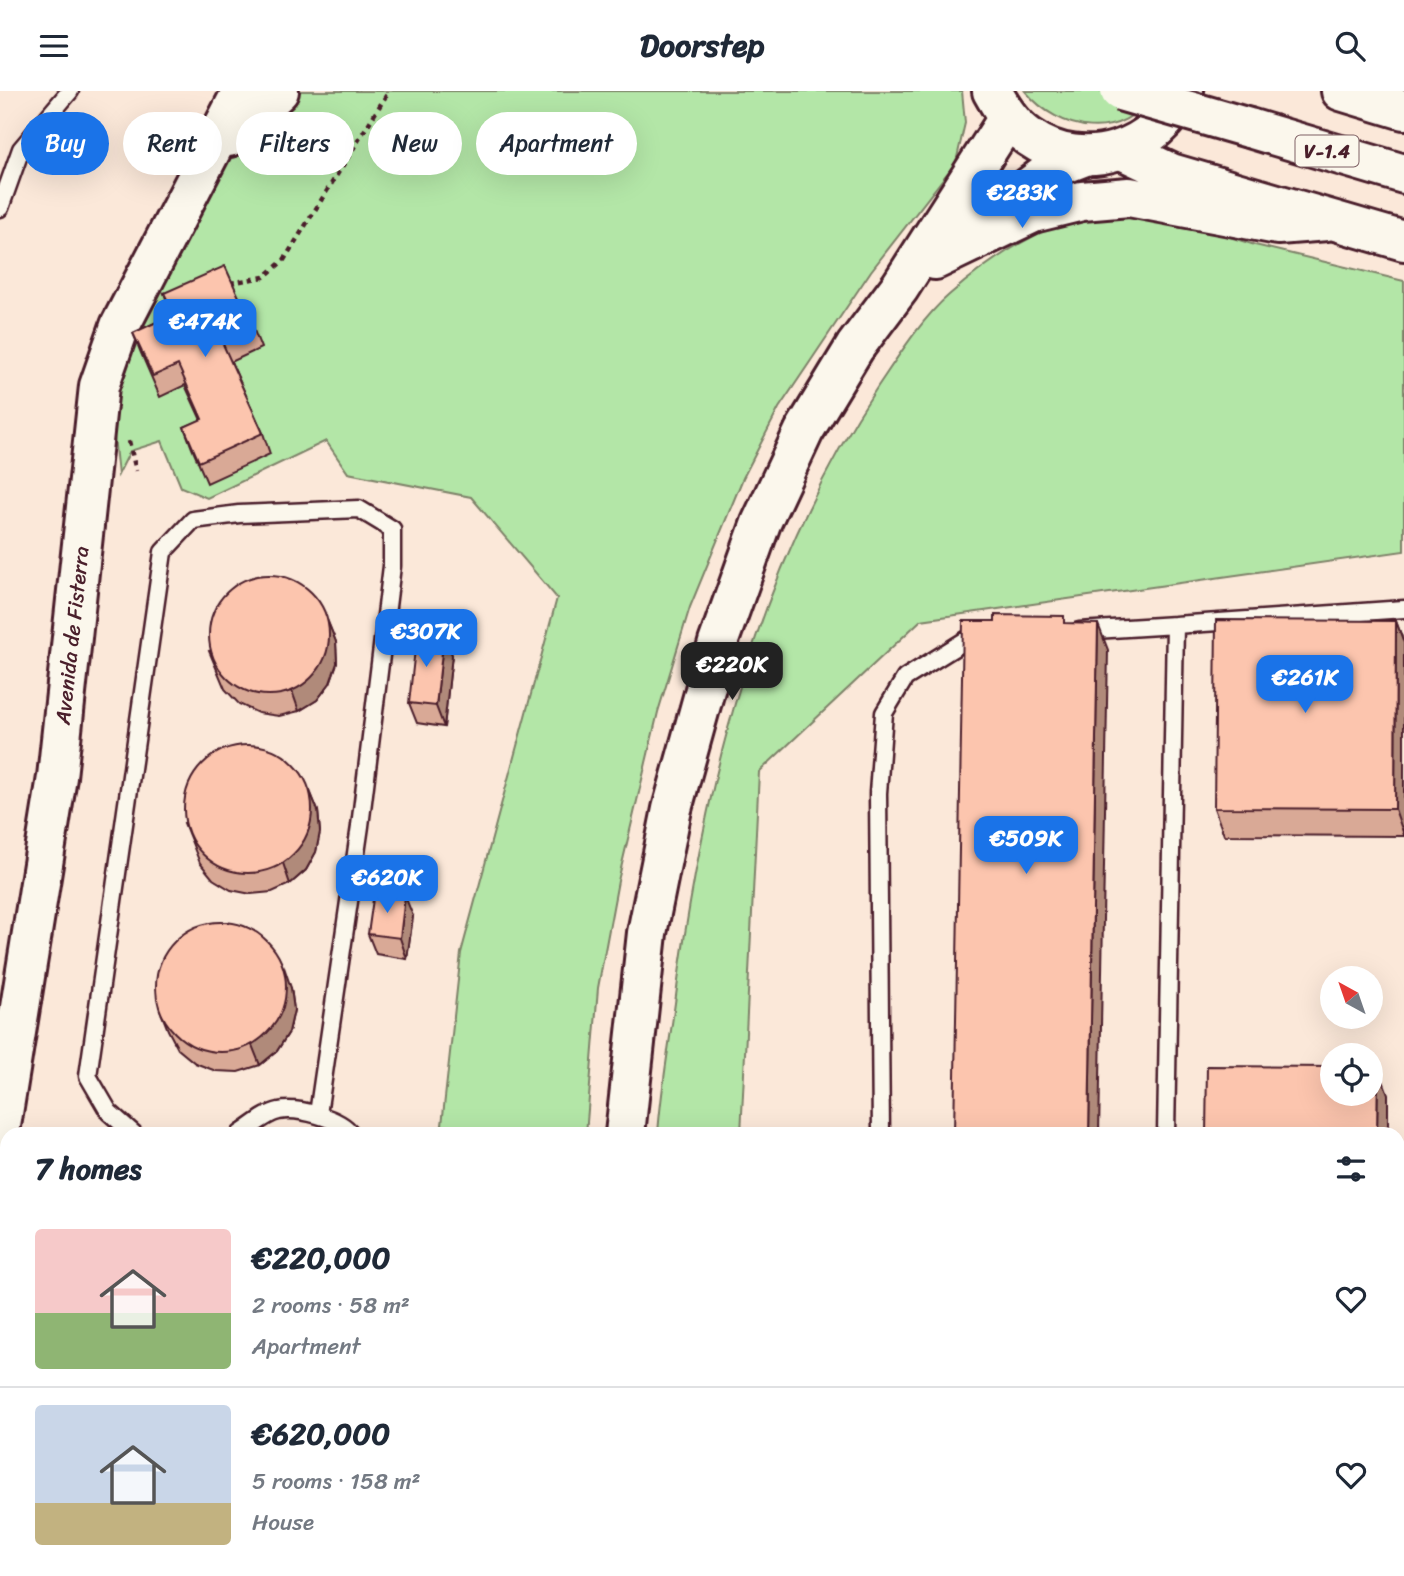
<!DOCTYPE html>
<html lang="en">
<head>
<meta charset="utf-8">
<style>
  :root { --surface:#fff; --page:#f6f6f7; --text:#1f2937; --muted:#747a83; --line:#e0e1e3; --accent:#1a73e8 }
  body { margin:0; font-family:Sriracha,sans-serif; background:var(--page); color:var(--text); height:100vh; display:flex; flex-direction:column; font-size:26px; white-space:nowrap }
  * { box-sizing:border-box; margin:0 }
  p { font-size:23px; color:var(--muted) }
  .icon { flex:none; width:38px; height:38px; fill:none; stroke:currentColor; stroke-width:2; stroke-linecap:round; stroke-linejoin:round }
  .map { position:relative; flex:1; overflow:hidden }
  .side { position:absolute; left:0px; top:1036px; width:1405px; height:450px; display:flex; flex-direction:column; background:var(--surface); border-radius:21px 21px 0 0; box-shadow:0 7px 28px #0002 }
  .side>* { flex:none }
  .guide { position:absolute; left:21px; top:21px; width:700px; height:63px; display:flex; gap:14px }
  .needle { width:46px; rotate:320deg }
  .tools { position:absolute; left:1320px; top:875px; display:grid; gap:14px }
  .tools a { display:grid; place-items:center; width:63px; height:63px; border-radius:50%; background:var(--surface); box-shadow:0 7px 28px #0002; font-size:35px }
  .price { position:absolute; translate:-50% -60px; padding:0 16px; border-radius:14px; background:var(--accent); color:#fff; font-size:23px; line-height:46px; filter:drop-shadow(0 2px 4px #0008) }
  .price::after { content:''; position:absolute; left:50%; top:42px; width:21px; height:16px; margin-left:-10px; background:inherit; clip-path:polygon(0 0,100% 0,50% 100%) }
  .price.selected { background:#222; color:#fff }
  ul { padding:0; list-style:none }
  li { display:flex; align-items:center; gap:21px; height:175px; padding:0 35px }
  li+li { border-top:2px solid var(--line) }
  li span { display:grid; place-items:center; flex:none; width:196px; height:140px; border-radius:7px; color:#555 }
  li>.icon { margin-inline-start:auto }
  span .icon { width:84px; height:84px; fill:#fffc; stroke-width:1 }
  li b { font-size:30px }
  h2 { display:flex; justify-content:space-between; align-items:center; height:84px; padding:0 35px; font-size:30px }
  .chip { padding:0 24px; border-radius:32px; background:var(--surface); box-shadow:0 7px 28px #0002; font-size:24px; line-height:63px }
  .chip.selected { background:var(--accent); color:#fff }
  header { display:flex; justify-content:space-between; align-items:center; height:91px; padding:0 35px; background:var(--surface); font-size:32px; font-weight:700 }
  .map>svg:first-child { display:block }
</style>
</head>
<body>
<header><svg class="icon" aria-label="menu" viewBox="0 0 24 24"><path d="M4 6h16M4 12h16M4 18h16"/></svg>Doorstep<svg class="icon" aria-label="search" viewBox="0 0 24 24"><circle cx="10" cy="10" r="6"/><path d="M15 15l6 6"/></svg></header>
<div class="map">
<svg width="1404" height="1485" viewBox="0 0 1404 1485">
  <rect width="100%" height="100%" fill="#fbe8d9"/>
  <filter id="ink" filterUnits="userSpaceOnUse"><feTurbulence type="fractalNoise" baseFrequency=".0143" numOctaves="2"/><feDisplacementMap in="SourceGraphic" scale="14" xChannelSelector="R" yChannelSelector="G"/><feConvolveMatrix kernelMatrix="1 2 1 2 8 2 1 2 1" color-interpolation-filters="sRGB"/></filter>
  <g filter="url(#ink)">
    <path fill="#b3e6a7" stroke="#7e8269" stroke-width="2" d="M294,0H962L965,32L956,71L871,180L779,317L743,387L690,516L658,621L618,790L598,897L586,1043H441L461,862L557,507L471,406L348,382L326,350L207,407L181,396L162,350L130,360L118,384L112,326L123,269L197,117L234,59Z
      M1025,0H1155C1122,53 1060,42 1025,0Z
      M1118,121L1160,124L1255,154L1404,190V460L921,529L759,681L741,1043H658C661,999 669,955 675,912C703,697 756,478 878,295C897,267 923,226 949,204C983,174 1022,148 1064,131C1081,125 1101,124 1118,121Z
      M392,1479H555L554,1485H391Z
      M629,1479H720L719,1485H629Z"/>
    <g fill="none" stroke-linecap="round" stroke-linejoin="round">
      <g stroke="#4a1f2b" stroke-width="21">
        <path id="lane" d="M0,117L21,58L70,0
          M1079,540L1175,534
          M134,1043L109,1021L88,985L163,461L193,429L239,423L359,418L392,438V475L360,735L318,1023
          M240,1043C251,1036 267,1022 279,1020C297,1016 341,1027 351,1043
          M881,1043L878,702L884,622L905,587L971,546H980
          M1166,1043L1175,534L1404,518
          M888,1479V1485
          M80,1485L81,1479
          M295,1485L296,1479
          M1159,1485V1479"/>
      </g>
      <g stroke="#4a1f2b" stroke-width="44">
        <g id="secondary">
          <path d="M992,0C1002,18 1012,34 1029,46C1084,85 1158,58 1184,0"/>
          <path d="M229,46L279,0"/>
          <path d="M965,145L1054,77L1085,65"/>
          <path id="s1" d="M0,1041L57,686L99,295L120,235L242,0"/>
          <path d="M625,1043L647,842L672,718L718,552L761,432L804,340L855,256L900,196L1008,27"/>
          <path d="M597,1485L598,1479"/>
        </g>
      </g>
      <g stroke="#4a1f2b" stroke-width="44">
        <path id="highway" d="M1341,0L1404,19
          M1249,37L1404,83
          M1122,59L1171,82L1404,150
          M935,169L1033,122L1082,110L1129,106L1278,134L1327,130"/>
      </g>
      <path stroke="#4a1f2b" stroke-width="4.5" stroke-dasharray="5 5" stroke-linecap="butt" d="M230,192L264,186L284,169L389,0
        M129,350L136,380"/>
      <use href="#lane" stroke="#fbf7ec" stroke-width="16"/>
      <use href="#secondary" stroke="#fbf7ec" stroke-width="38"/>
      <use href="#highway" stroke="#fbf7ec" stroke-width="38"/>
      <g stroke="#4a1f2b" stroke-width="44" stroke-linecap="butt">
        <path id="highway-bridge" d="M1120,0L1249,37"/>
      </g>
      <use href="#highway-bridge" stroke="#fbf7ec" stroke-width="38"/>
    </g>
    <path fill="#d9a996" stroke="#4a1f2b" stroke-width="2" d="M164,202L253,237L261,257L231,271L263,342L270,363L207,392L192,357L184,336L201,329L185,294L160,306L141,262L133,242L172,224Z
      M1396,530L1404,552V745L1224,744L1214,717Z
      M328,531L336,551L337,572L330,592L317,609L299,620L279,625L258,622L239,613L225,598L209,560Z
      M444,543L452,564L444,636L417,632L409,612Z
      M310,700L318,720L320,741L316,761L306,779L290,793L272,801L251,803L231,799L213,788L200,772L184,732Z
      M413,825L407,868L376,863L368,843Z
      M291,897L294,919L289,941L277,960L260,974L238,981L216,980L195,972L178,958L168,939L160,919Z
      M204,1479H228L227,1482Z"/>
    <path fill="#b08a7a" stroke="#4a1f2b" stroke-width="2" d="M1396,530L1404,552V744L1395,718Z
      M328,531L336,551L337,572L330,592L317,609L299,620L292,600Z
      M1098,533L1108,559L1099,1043H1089Z
      M444,543L452,564L444,636L436,615Z
      M310,700L318,720L320,741L316,761L306,779L290,793L283,772Z
      M405,805L413,825L407,868L400,847Z
      M284,876L291,897L294,919L289,941L277,960L260,974L252,954Z
      M1378,976L1388,1003V1043H1377Z
      M1081,1479H1091V1485H1081Z
      M1370,1479H1380V1485H1370Z"/>
    <path fill="#fcc5ae" stroke="#4a1f2b" stroke-width="2" d="M225,175L253,237L222,251L263,342L199,371L184,336L202,328L178,274L153,285L133,242L174,223L164,202Z
      M209 544a60 60 0 1 1 120 0a60 60 0 1 1-120 0Z
      M995,524L1064,525V532L1098,533L1089,1043H954L963,530H995Z
      M1216,529L1396,530L1395,718L1214,717Z
      M417,540L444,543L436,615L409,612Z
      M184 718a64 64 0 1 1 128 0a64 64 0 1 1-128 0Z
      M374,801L405,805L400,847L368,843Z
      M156 896a65 65 0 1 1 130 0a65 65 0 1 1-130 0Z
      M1207,975L1332,976V1003H1370V976H1378L1377,1043H1206Z
      M946,1479H1081V1485H946Z
      M1198,1479H1370V1485H1197Z"/>
  </g>
  <g text-anchor="middle" stroke-width="5" stroke-linejoin="round" paint-order="stroke">
    <rect fill="#fbf7ec" stroke="#7f6065" stroke-width="2" x="1295.5" y="44.5" width="63" height="31" rx="5"/>
    <g font-size="19" font-weight="bold" fill="#4a1f2b">
      <text x="1327" y="67">V-1.4</text>
    </g>
    <g font-size="21" fill="#4a1f2b" stroke="#fbf7ec">
      <text dy="7" stroke="none"><textPath href="#s1" startOffset="502">Avenida de Fisterra</textPath></text>
    </g>
  </g>
</svg>
<div class="tools">
<a><svg class="needle" viewBox="-14 -14 28 28"><path d="M0-13l5 13h-10z" fill="#e53935"/><path d="M0 13l5-13h-10z" fill="#747a83"/></svg></a>
<a><svg class="icon" aria-label="locate" viewBox="0 0 24 24"><circle cx="12" cy="12" r="6"/><path d="M12 2v4M12 18v4M2 12h4M18 12h4"/></svg></a>
</div>
<b class="price" style="left:1022px;top:139px">€283K</b>
<b class="price" style="left:205px;top:268px">€474K</b>
<b class="price" style="left:426px;top:578px">€307K</b>
<b class="price selected" style="left:732px;top:611px">€220K</b>
<b class="price" style="left:1305px;top:624px">€261K</b>
<b class="price" style="left:1026px;top:785px">€509K</b>
<b class="price" style="left:387px;top:824px">€620K</b>
<div class="guide">
<a class="chip selected">Buy</a>
<a class="chip">Rent</a>
<a class="chip">Filters</a>
<a class="chip">New</a>
<a class="chip">Apartment</a>
</div>
<section class="side">
<h2>7 homes<svg class="icon" aria-label="filters" viewBox="0 0 24 24"><path d="M4 7h16M4 17h16"/><circle cx="9" cy="7" r="2"/><circle cx="15" cy="17" r="2"/></svg></h2>
<ul>
<li><span style="background:linear-gradient(#f6c9c9 60%,#8fb573 0)"><svg class="icon" aria-label="home" viewBox="0 0 24 24"><path d="M3 11l9-7 9 7M6 9v11h12V9"/></svg></span><div><b>€220,000</b><p>2 rooms · 58 m²</p><p>Apartment</p></div><svg class="icon" aria-label="heart" viewBox="0 0 24 24"><path d="M12 20l-8-8c-3-5 5-10 8-4 3-6 11-1 8 4z"/></svg></li>
<li><span style="background:linear-gradient(#c9d6e8 70%,#c2b280 0)"><svg class="icon" aria-label="home" viewBox="0 0 24 24"><path d="M3 11l9-7 9 7M6 9v11h12V9"/></svg></span><div><b>€620,000</b><p>5 rooms · 158 m²</p><p>House</p></div><svg class="icon" aria-label="heart" viewBox="0 0 24 24"><path d="M12 20l-8-8c-3-5 5-10 8-4 3-6 11-1 8 4z"/></svg></li>
</ul>
</section>
</div>
</body>
</html>
